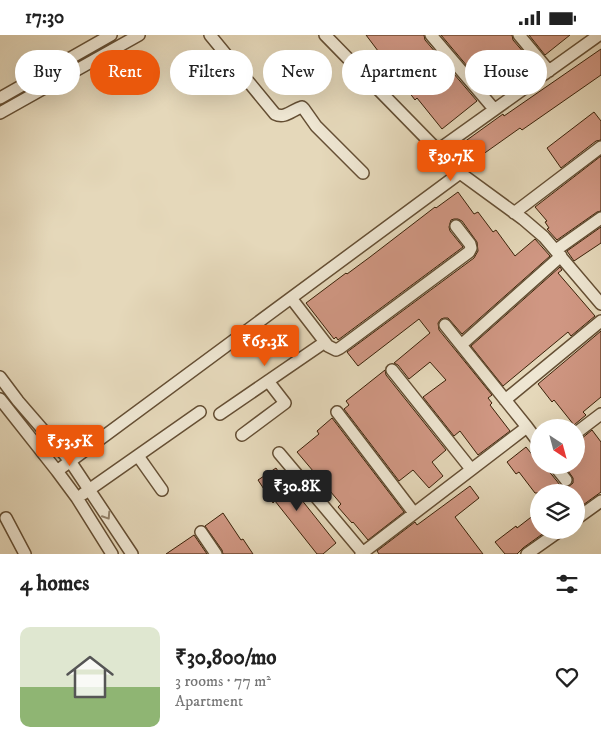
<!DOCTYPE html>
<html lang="en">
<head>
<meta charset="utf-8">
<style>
  :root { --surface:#fff; --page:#f6f6f6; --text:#222; --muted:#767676; --accent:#ea580c }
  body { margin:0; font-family:"IM FELL DW Pica",serif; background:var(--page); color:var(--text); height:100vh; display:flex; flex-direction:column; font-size:19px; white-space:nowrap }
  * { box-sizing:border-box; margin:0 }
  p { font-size:16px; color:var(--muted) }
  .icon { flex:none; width:28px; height:28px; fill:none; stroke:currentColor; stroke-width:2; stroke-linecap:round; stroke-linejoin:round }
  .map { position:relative; height:519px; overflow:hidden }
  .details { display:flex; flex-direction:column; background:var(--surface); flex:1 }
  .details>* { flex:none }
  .guide { position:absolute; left:15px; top:15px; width:571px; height:45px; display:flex; gap:10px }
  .needle { width:32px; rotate:144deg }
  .buttons { position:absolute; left:530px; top:384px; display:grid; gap:10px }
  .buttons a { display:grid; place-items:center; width:55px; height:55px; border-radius:50%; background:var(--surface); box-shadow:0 5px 20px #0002; font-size:25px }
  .price { position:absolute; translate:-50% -42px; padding:0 11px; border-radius:5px; background:var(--accent); color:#fff; font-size:16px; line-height:32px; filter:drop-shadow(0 1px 2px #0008) }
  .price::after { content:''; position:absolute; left:50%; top:30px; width:15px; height:11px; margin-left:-8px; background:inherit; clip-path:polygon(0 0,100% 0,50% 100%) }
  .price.on { background:#222; color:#fff }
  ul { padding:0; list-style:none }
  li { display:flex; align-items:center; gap:15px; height:125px; padding:0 20px }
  li span { display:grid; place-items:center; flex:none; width:140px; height:100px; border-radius:10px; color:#555 }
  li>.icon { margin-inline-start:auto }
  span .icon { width:60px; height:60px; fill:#fffc; stroke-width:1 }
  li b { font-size:21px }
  h2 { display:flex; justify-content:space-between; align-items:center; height:60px; padding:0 20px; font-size:21px }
  .tag { padding:0 18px; border-radius:22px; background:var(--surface); box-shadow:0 5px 20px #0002; font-size:18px; line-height:45px }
  .tag.on { background:var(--accent); color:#fff }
  .status { display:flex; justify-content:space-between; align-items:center; height:35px; padding:0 25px; background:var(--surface); direction:ltr }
  .status svg { height:14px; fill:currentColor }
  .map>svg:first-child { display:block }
</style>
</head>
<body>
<div class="status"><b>17:30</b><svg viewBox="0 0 49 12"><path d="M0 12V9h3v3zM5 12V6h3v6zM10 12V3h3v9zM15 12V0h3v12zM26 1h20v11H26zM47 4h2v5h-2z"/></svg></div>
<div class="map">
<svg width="601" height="519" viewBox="0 0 601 519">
  <rect width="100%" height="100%" fill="#e5d8ba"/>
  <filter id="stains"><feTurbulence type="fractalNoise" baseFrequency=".004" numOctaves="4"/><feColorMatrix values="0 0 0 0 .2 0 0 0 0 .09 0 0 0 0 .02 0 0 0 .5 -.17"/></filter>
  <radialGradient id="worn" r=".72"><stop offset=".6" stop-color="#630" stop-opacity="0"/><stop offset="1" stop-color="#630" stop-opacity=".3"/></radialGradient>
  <path fill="#d09783" stroke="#3a2108" d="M366,0H424L425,5L477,66L442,94L417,63L415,65Z
    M441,0H512L513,5L531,26L492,57L491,55L489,57Z
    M529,0H570L545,20Z
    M601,14V40L522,95L520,93L472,127L460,110L503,79L504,81Z
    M594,77L601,86V105L596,106L561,133L547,113Z
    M601,121V176L597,177L557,205L547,194L549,193L545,187L547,186L535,172Z
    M458,157L474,179L478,177L493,197L496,195L515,221L535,204L550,221L462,299L448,283H444L441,284L438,288L439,295L492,360L488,363L492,368L490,370L510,396L478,420L460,396L454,401L423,362L446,345L430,327L409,344L398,330L394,328L430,298L419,284L358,331L347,317L474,223L478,216L477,207L462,186L458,184H454L451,185L449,192L450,196L463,212L338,305L336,302L334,304L306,268L346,238L347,239L370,222L435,172L436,173Z
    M601,192V208L574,226L567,216Z
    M560,232L562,235L558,238L595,281L571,301L568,297L503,351L471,311Z
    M601,296V362L583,377L586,380L574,390L554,365L552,367L538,349Z
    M385,335L386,340L446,415L432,427L443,441L429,453L413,435L399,446L344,374L349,370L346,366Z
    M332,383L404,477L368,505L353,487L352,488L338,472L341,469L297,417L319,399L317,396Z
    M592,395L601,407V457L576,475V458H535L519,437L516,439L507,427L526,412L539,428V430H547L548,435L560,450L564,452H568L573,448V443L564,430H576V405L581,404Z
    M276,433L295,461L297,459L336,508L323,519H317L275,466L273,468L258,445Z
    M470,451L479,463L455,482L483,519H379L377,516L415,487L417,490Z
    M539,476V495H548L523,513L517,519H505L495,507L516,491L517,493Z
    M223,478L241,505L243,504L253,519H223L222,515L205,491Z
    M194,500L207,519H166Z"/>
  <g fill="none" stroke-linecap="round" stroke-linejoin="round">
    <g stroke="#654f34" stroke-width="14">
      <path id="minor" d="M210,0L275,79C285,84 292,75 302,72L304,74L316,91L363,138
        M325,0L460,138L523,184L544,202L601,269
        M431,0L494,74
        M519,0L549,36
        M0,63L111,0
        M0,78L139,0
        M438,115L599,0
        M514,178L601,112
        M556,215L601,183
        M291,263L328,311L336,315L340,313L469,217L471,213L470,209L456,191
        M445,290L461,310
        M392,335L471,434
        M0,342L18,366L70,426L132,519
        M0,364L57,436L77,463L112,519
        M505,365L601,286
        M337,377L414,478
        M220,379L325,307
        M527,392L461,310L561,221
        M576,398L601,379
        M242,400L285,368L268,346
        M279,418L363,518
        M138,421L162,455
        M554,430L566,445
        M57,436L460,138
        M83,459L200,377
        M6,483L25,519
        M576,484L601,466
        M201,497L216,519
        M361,519L527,392L539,408
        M527,519L561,495"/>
    </g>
    <use href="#minor" stroke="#eee6d2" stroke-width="11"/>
  </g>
  <defs><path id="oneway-chevron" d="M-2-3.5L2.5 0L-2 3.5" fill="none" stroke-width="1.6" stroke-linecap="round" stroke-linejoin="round" transform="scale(1.25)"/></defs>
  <use stroke="#94846d" href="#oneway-chevron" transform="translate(107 481) rotate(57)"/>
  <rect width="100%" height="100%" filter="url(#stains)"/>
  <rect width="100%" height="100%" fill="url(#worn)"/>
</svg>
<div class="buttons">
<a><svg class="needle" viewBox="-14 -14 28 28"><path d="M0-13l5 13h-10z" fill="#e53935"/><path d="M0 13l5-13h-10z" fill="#767676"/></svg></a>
<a><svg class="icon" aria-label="layers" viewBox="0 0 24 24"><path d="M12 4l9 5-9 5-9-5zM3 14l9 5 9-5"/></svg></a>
</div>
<b class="price" style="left:451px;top:147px">₹39.7K</b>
<b class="price" style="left:265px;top:332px">₹65.3K</b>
<b class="price" style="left:70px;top:432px">₹53.5K</b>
<b class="price on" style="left:297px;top:477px">₹30.8K</b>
<div class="guide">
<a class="tag">Buy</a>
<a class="tag on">Rent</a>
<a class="tag">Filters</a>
<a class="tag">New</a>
<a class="tag">Apartment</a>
<a class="tag">House</a>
</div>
</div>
<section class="details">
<h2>4 homes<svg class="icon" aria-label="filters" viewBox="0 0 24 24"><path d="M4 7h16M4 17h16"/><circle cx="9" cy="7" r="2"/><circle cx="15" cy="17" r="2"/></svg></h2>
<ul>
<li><span style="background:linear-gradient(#dfe7d0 60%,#8fb573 0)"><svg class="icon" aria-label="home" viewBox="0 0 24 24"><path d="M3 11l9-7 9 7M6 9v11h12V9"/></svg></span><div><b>₹30,800/mo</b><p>3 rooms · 77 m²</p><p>Apartment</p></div><svg class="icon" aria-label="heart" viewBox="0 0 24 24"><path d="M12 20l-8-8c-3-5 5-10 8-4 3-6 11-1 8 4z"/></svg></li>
</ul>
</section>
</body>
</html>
